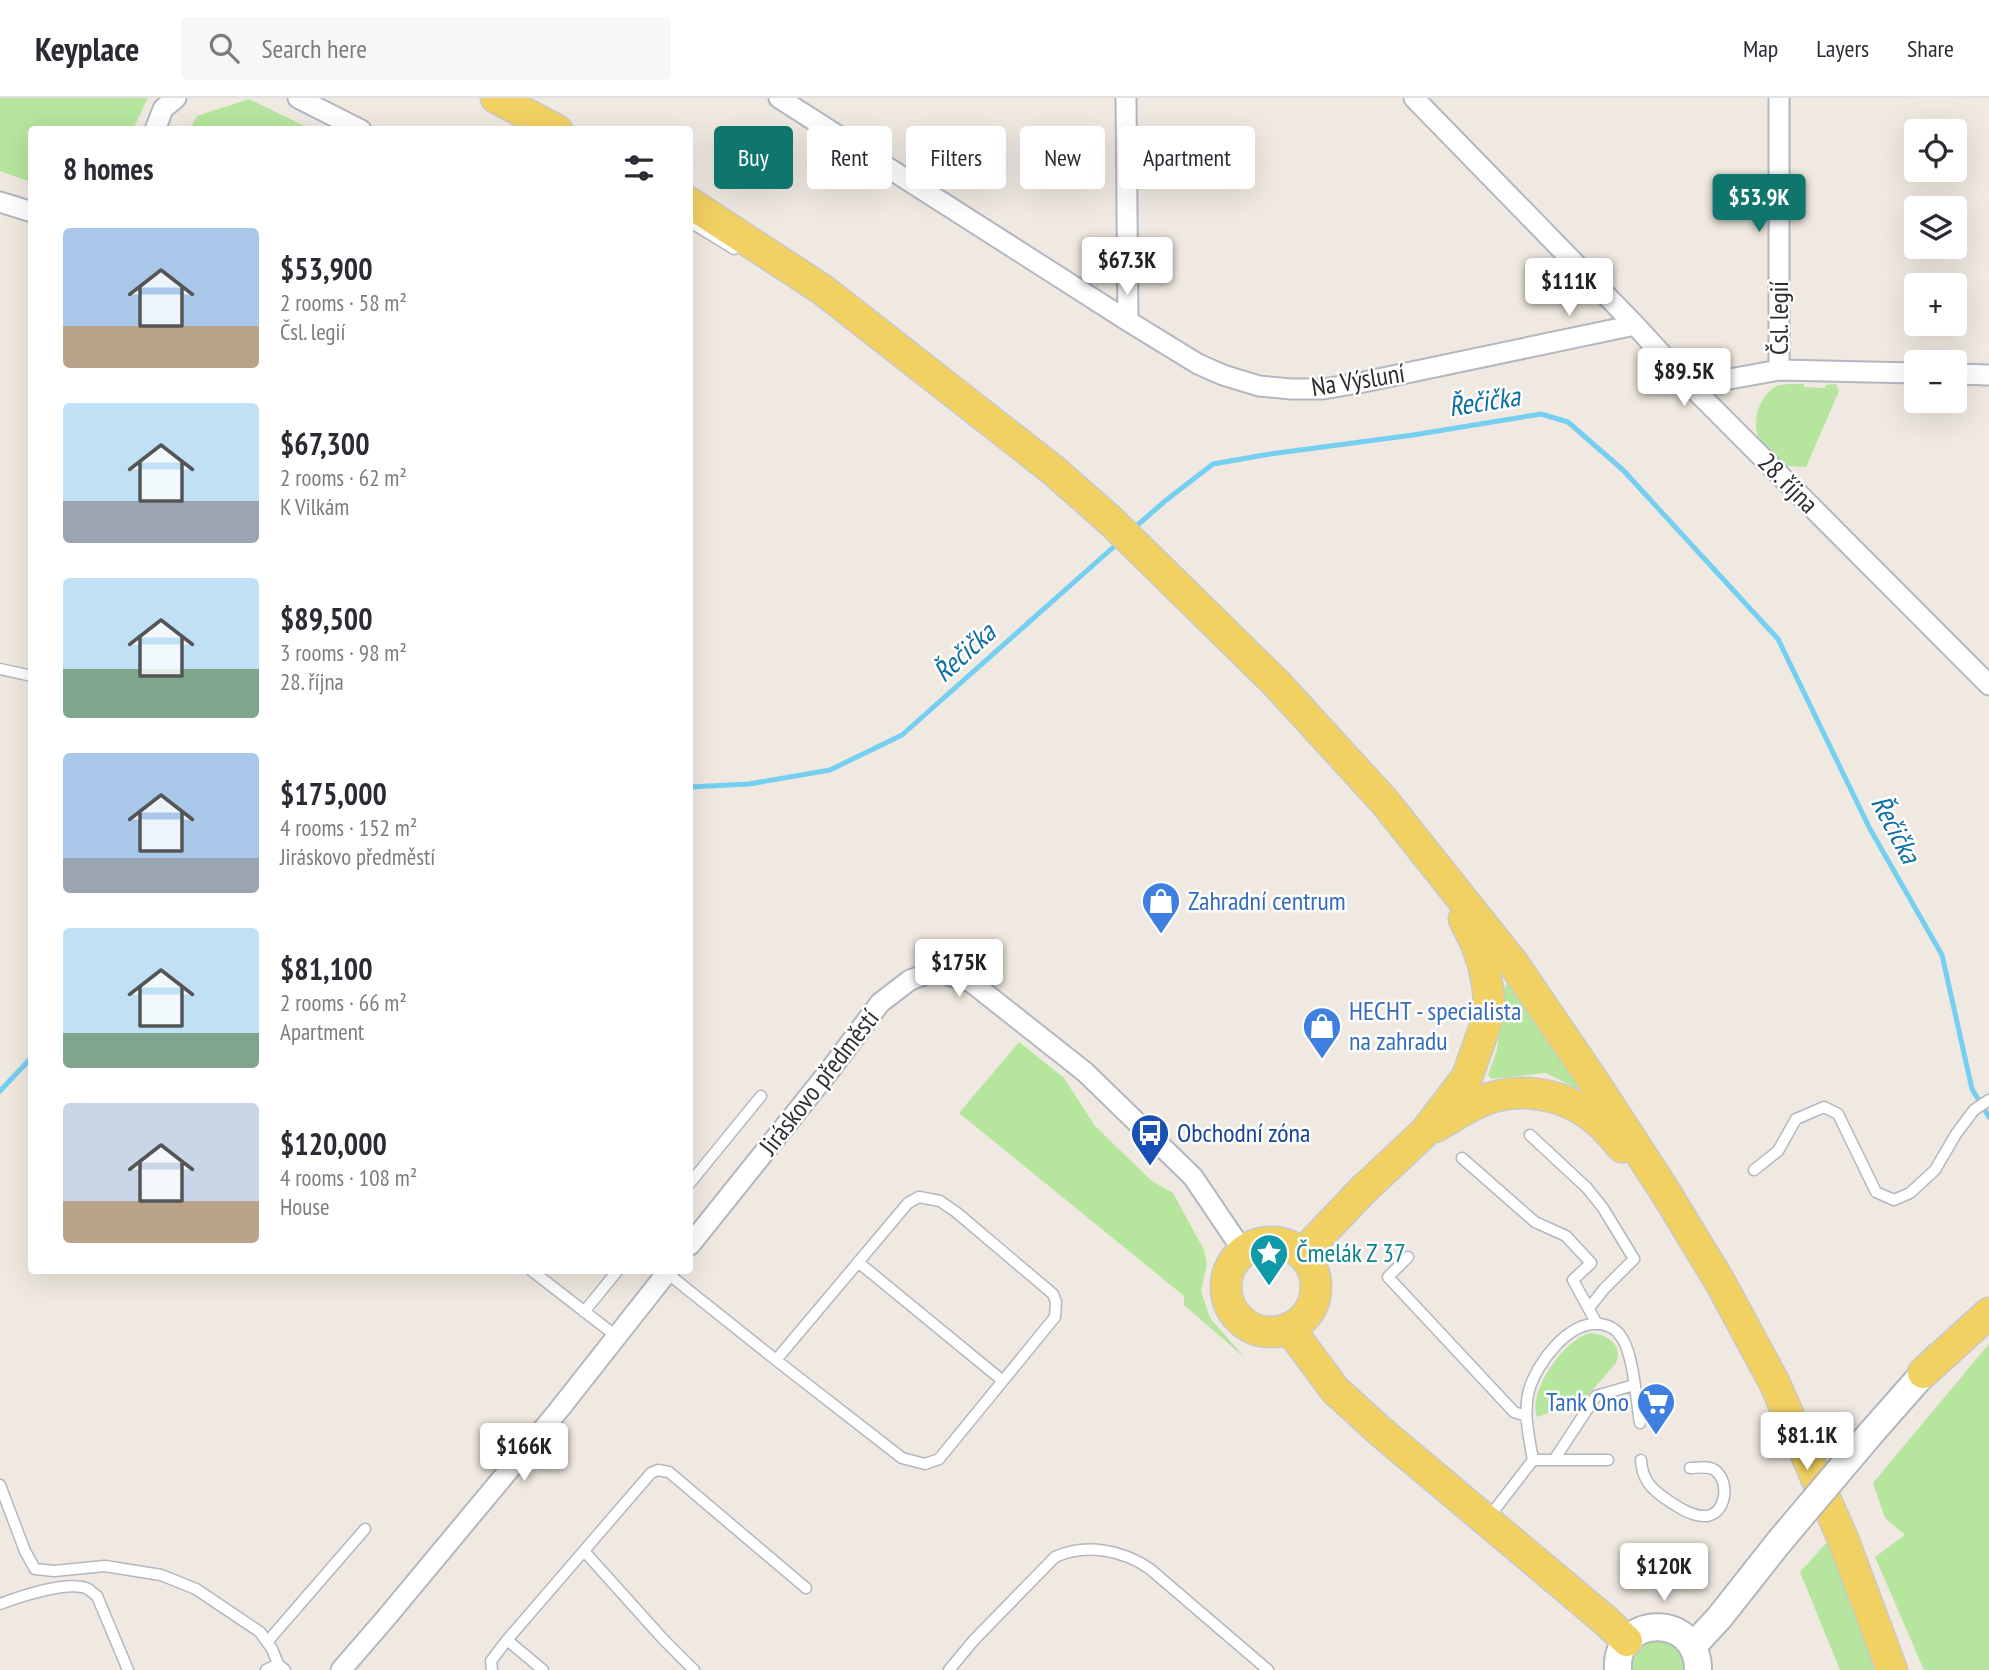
<!DOCTYPE html>
<html lang="en">
<head>
<meta charset="utf-8">
<style>
  :root { --surface:#fff; --page:#f7f7f7; --text:#2b2b33; --muted:#7c7c81; --line:#e1e1e2; --accent:#0f766e }
  body { margin:0; font-family:"PT Sans Narrow",sans-serif; background:var(--page); color:var(--text); height:100vh; display:flex; flex-direction:column; font-size:26px; white-space:nowrap }
  * { box-sizing:border-box; margin:0 }
  p { font-size:23px; color:var(--muted) }
  .icon { flex:none; width:38px; height:38px; fill:none; stroke:currentColor; stroke-width:2; stroke-linecap:round; stroke-linejoin:round }
  .map { position:relative; flex:1; overflow:hidden }
  .drawer { position:absolute; left:28px; top:28px; width:665px; height:1148px; display:flex; flex-direction:column; background:var(--surface); border-radius:7px; box-shadow:0 7px 28px #0002 }
  .drawer>* { flex:none }
  .banner { position:absolute; left:714px; top:28px; width:665px; height:63px; display:flex; gap:14px }
  .buttons { position:absolute; left:1904px; top:21px; display:grid; gap:14px }
  .buttons a { display:grid; place-items:center; width:63px; height:63px; border-radius:7px; background:var(--surface); box-shadow:0 7px 28px #0002; font-size:35px }
  .price { position:absolute; translate:-50% -60px; padding:0 16px; border-radius:7px; background:#fff; color:#222; font-size:23px; line-height:46px; filter:drop-shadow(0 2px 4px #0008) }
  .price::after { content:''; position:absolute; left:50%; top:42px; width:21px; height:16px; margin-left:-10px; background:inherit; clip-path:polygon(0 0,100% 0,50% 100%) }
  .price.active { background:var(--accent); color:#fff }
  ul { padding:0; list-style:none }
  li { display:flex; align-items:center; gap:21px; height:175px; padding:0 35px }
  li span { display:grid; place-items:center; flex:none; width:196px; height:140px; border-radius:7px; color:#555 }
  li>.icon { margin-inline-start:auto }
  span .icon { width:84px; height:84px; fill:#fffc; stroke-width:1 }
  li b { font-size:30px }
  h2 { display:flex; justify-content:space-between; align-items:center; height:84px; padding:0 35px; font-size:30px }
  .pill { padding:0 24px; border-radius:7px; background:var(--surface); box-shadow:0 7px 28px #0002; font-size:24px; line-height:63px }
  .pill.active { background:var(--accent); color:#fff }
  header { display:flex; align-items:center; gap:42px; box-sizing:border-box; height:98px; padding:0 35px; background:var(--surface); border-bottom:2px solid var(--line) }
  header strong { font-size:33px }
  nav { display:flex; gap:38px; margin-inline-start:auto; font-size:24px }
  .search { width:490px; height:63px; background:var(--page); display:flex; align-items:center; gap:18px; box-sizing:border-box; padding:0 24px; border-radius:7px; color:var(--muted); font-size:26px }
  .map>svg:first-child { display:block }
</style>
</head>
<body>
<header>
<strong>Keyplace</strong>
<div class="search"><svg class="icon" aria-label="search" viewBox="0 0 24 24"><circle cx="10" cy="10" r="6"/><path d="M15 15l6 6"/></svg>Search here</div>
<nav><a>Map</a><a>Layers</a><a>Share</a></nav>
</header>
<div class="map">
<svg width="1989" height="1572" viewBox="0 0 1989 1572">
  <rect width="100%" height="100%" fill="#efe9e1"/>
  <path fill="#b6e59e" d="M0,0H148L133,31L32,32L31,84L0,73Z
    M249,1L311,31H190L197,18Z
    M1788,286H1804V289L1825,290L1826,287L1836,286L1839,293L1806,369L1786,368C1777,360 1765,351 1759,341C1752,324 1758,302 1772,291C1776,287 1782,287 1788,286Z
    M1511,882L1582,987L1576,990L1546,975L1492,981L1488,977L1497,952L1505,888Z
    M1019,944L1064,980L1095,1028L1152,1083L1173,1095L1204,1152L1207,1166L1201,1193L1210,1220L1245,1260L1184,1207V1198L959,1015Z
    M1590,1235C1607,1236 1624,1247 1616,1265L1583,1303L1537,1319C1527,1293 1565,1241 1590,1235Z
    M1989,1246V1572H1924L1875,1459L1905,1437L1885,1420L1873,1385Z
    M1830,1441L1876,1572H1840L1800,1474Z
    M1658,1541C1678,1546 1682,1551 1686,1572H1631C1634,1552 1639,1547 1658,1541Z"/>
  <g fill="none" stroke-linecap="round" stroke-linejoin="round">
    <path stroke="#75cff0" stroke-width="5" d="M1133,431L1165,403L1213,366L1270,356L1413,337L1541,316L1568,324L1623,372L1778,541L1870,731L1942,857L1972,991L1989,1019
      M690,689L749,686L830,672L902,637L1118,445
      M0,993L32,959"/>
    <g stroke="#b4b7c1" stroke-width="13">
      <path id="service" d="M690,124L734,151
        M0,571L32,578
        M1530,1037L1587,1090L1603,1110L1634,1161L1604,1191L1589,1210
        M1462,1060L1535,1124L1566,1138L1591,1165L1573,1182L1597,1226
        M1754,1072L1778,1053L1796,1021L1824,1009L1838,1016L1876,1094L1894,1102L1910,1095L1935,1072L1956,1036L1974,1012L1989,1002
        M690,1085L761,998
        M1408,1159L1388,1179L1514,1314L1526,1318
        M858,1164L1003,1283
        M531,1172L616,1238
        M667,1175L776,1262L902,1360L925,1366L939,1361L1055,1219L1056,1204L1053,1196L956,1114L940,1103L919,1099L908,1105L776,1262
        M584,1214L618,1172
        M1533,1362H1608
        M1554,1362L1596,1298L1634,1287
        M1641,1362C1642,1381 1651,1391 1666,1401C1678,1409 1692,1419 1707,1418C1726,1415 1730,1385 1716,1373C1709,1367 1698,1370 1690,1370
        M0,1387L25,1453L35,1471L54,1473L105,1468L161,1477L196,1491L260,1534L272,1551L278,1566L285,1572
        M1489,1419L1533,1362C1529,1339 1523,1315 1529,1292C1537,1265 1568,1223 1600,1226C1609,1227 1617,1232 1622,1240C1634,1259 1636,1302 1640,1325
        M584,1453L663,1541L694,1572
        M0,1506C19,1499 69,1482 88,1491C91,1493 94,1496 97,1498L128,1572
        M268,1543L365,1431
        M266,1572L278,1566
        M492,1572L491,1563L507,1542
        M543,1572L507,1542L651,1375L658,1372L669,1374L806,1490
        M949,1572L974,1542L1055,1459C1086,1445 1123,1452 1150,1471L1268,1572"/>
    </g>
    <g stroke="#b4b7c1" stroke-width="23">
      <path id="minor" d="M298,0L361,32
        M779,0L1128,223L1198,266L1223,277L1259,288L1291,291H1323L1359,285L1635,227
        M1126,0L1128,223
        M1414,0L1635,227L1691,288L1989,587
        M1779,0V272
        M155,32L163,11L176,0
        M0,104L32,114
        M1955,276L1989,277
        M1691,288L1779,272L1916,275
        M690,1147L830,972L880,905L910,882L935,873L971,884L1085,974L1193,1079L1243,1153
        M341,1572L386,1520L558,1313L669,1172"/>
    </g>
    <g stroke="#b4b7c1" stroke-width="30">
      <path id="secondary" d="M1871,1335L1938,1259
        M1693,1548L1719,1520L1779,1444
        M1618,1572C1614,1517 1698,1513 1698,1572"/>
    </g>
    <g stroke="#c9c9c9" stroke-width="33">
      <path id="primary" d="M496,0L557,32
        M690,105L823,192L1053,372L1111,423L1276,585L1384,703L1513,865L1596,987L1666,1095L1720,1184L1774,1284L1843,1441L1892,1572
        M1435,1029C1449,1021 1463,1012 1477,1005C1518,986 1567,995 1600,1025C1608,1032 1615,1041 1622,1049
        M1226 1189a45 45 0 1 1 90 0a45 45 0 1 1-90 0Z
        M1302,1156L1363,1092L1425,1034L1467,979L1484,931L1489,912L1488,891L1484,869L1476,845L1464,821
        M1289,1230L1335,1292L1380,1333L1606,1523L1627,1543
        M1923,1275L1989,1215"/>
    </g>
    <use href="#service" stroke="#fff" stroke-width="10"/>
    <use href="#minor" stroke="#fff" stroke-width="19"/>
    <use href="#secondary" stroke="#fff" stroke-width="26"/>
    <use href="#primary" stroke="#f2d163" stroke-width="30"/>
    <g stroke="#b4b7c1" stroke-width="30" stroke-linecap="butt">
      <path id="secondary-bridge" d="M1779,1444L1871,1335"/>
    </g>
    <use href="#secondary-bridge" stroke="#fff" stroke-width="26"/>
  </g>
  <defs>
    <g id="shop-pin" transform="scale(2.0125)"><path d="M0 17L-7.5 6A9.5 9.5 0 1 1 7.5 6Z" fill="#3f7fe0" stroke="#fff"/><path d="M-5-2.5h2.3a2.7 3.5 0 0 1 5.4 0H5L5.5 6h-11ZM-1.5-2.5h3a1.5 2.3 0 0 0-3 0Z" fill="#fff"/></g>
    <g id="bus-pin" transform="scale(2.0125)"><path d="M0 17L-7.5 6A9.5 9.5 0 1 1 7.5 6Z" fill="#1a4fb4" stroke="#fff"/><path d="M-5-6H5V4H4V6H2V4H-2V6H-4V4H-5ZM-3.5-4V0h7V-4ZM-3.5 1.2v1.5H-2V1.2ZM2 1.2v1.5H3.5V1.2Z" fill="#fff"/></g>
    <g id="sight-pin" transform="scale(2.0125)"><path d="M0 17L-7.5 6A9.5 9.5 0 1 1 7.5 6Z" fill="#0f9aa8" stroke="#fff"/><path d="M0-6L1.8-2.2L6-1.7L2.9 1.2L3.7 5.4L0 3.3L-3.7 5.4L-2.9 1.2L-6-1.7L-1.8-2.2Z" fill="#fff"/></g>
    <g id="supermarket-pin" transform="scale(2.0125)"><path d="M0 17L-7.5 6A9.5 9.5 0 1 1 7.5 6Z" fill="#3f7fe0" stroke="#fff"/><path d="M-6-5.5h2.5l.6 2H6L4.5 2H-2.5L-4.4-4H-6ZM-1.5 3.2a1.3 1.3 0 1 0 .1 0ZM3 3.2a1.3 1.3 0 1 0 .1 0Z" fill="#fff"/></g>
  </defs>
  <g fill-rule="evenodd">
    <use href="#shop-pin" x="1161" y="803"/>
    <use href="#shop-pin" x="1322" y="928"/>
    <use href="#bus-pin" x="1150" y="1035"/>
    <use href="#sight-pin" x="1269" y="1155"/>
    <use href="#supermarket-pin" x="1656" y="1304"/>
  </g>
  <g text-anchor="middle" stroke-width="5" stroke-linejoin="round" paint-order="stroke">
    <g font-size="26" fill="#2e2e2e" stroke="#fff">
      <text transform="translate(1779 220) rotate(-90)" y="9">Čsl. legií</text>
      <text transform="translate(1358 282) rotate(-9)" y="9">Na Výsluní</text>
      <text transform="translate(1788 385) rotate(45)" y="9">28. října</text>
      <text transform="translate(819 984) rotate(-52)" y="9">Jiráskovo předměstí</text>
    </g>
    <g font-size="26" fill="#366cbe" stroke="#fff" text-anchor="start">
      <text x="1188" y="812">Zahradní centrum</text>
      <text x="1349" y="922">HECHT - specialista<tspan x="1349" dy="30">na zahradu</tspan></text>
      <text x="1629" y="1313" text-anchor="end">Tank Ono</text>
    </g>
    <g font-size="26" fill="#164399" stroke="#fff" text-anchor="start">
      <text x="1177" y="1044">Obchodní zóna</text>
    </g>
    <g font-size="26" fill="#0d838f" stroke="#fff" text-anchor="start">
      <text x="1296" y="1164">Čmelák Z 37</text>
    </g>
    <g font-size="28" font-style="italic" fill="#0d6fa3" stroke="#fff">
      <text transform="translate(1484 303) rotate(-9)" y="10">Řečička</text>
      <text transform="translate(964 554) rotate(-42)" y="10">Řečička</text>
      <text transform="translate(1896 731) rotate(62)" y="10">Řečička</text>
    </g>
  </g>
</svg>
<div class="buttons">
<a><svg class="icon" aria-label="locate" viewBox="0 0 24 24"><circle cx="12" cy="12" r="6"/><path d="M12 2v4M12 18v4M2 12h4M18 12h4"/></svg></a>
<a><svg class="icon" aria-label="layers" viewBox="0 0 24 24"><path d="M12 4l9 5-9 5-9-5zM3 14l9 5 9-5"/></svg></a>
<a>+</a>
<a>−</a>
</div>
<b class="price active" style="left:1759px;top:136px">$53.9K</b>
<b class="price" style="left:1127px;top:199px">$67.3K</b>
<b class="price" style="left:1569px;top:220px">$111K</b>
<b class="price" style="left:1684px;top:310px">$89.5K</b>
<b class="price" style="left:959px;top:901px">$175K</b>
<b class="price" style="left:1807px;top:1374px">$81.1K</b>
<b class="price" style="left:524px;top:1385px">$166K</b>
<b class="price" style="left:1664px;top:1505px">$120K</b>
<div class="banner">
<a class="pill active">Buy</a>
<a class="pill">Rent</a>
<a class="pill">Filters</a>
<a class="pill">New</a>
<a class="pill">Apartment</a>
</div>
<section class="drawer">
<h2>8 homes<svg class="icon" aria-label="filters" viewBox="0 0 24 24"><path d="M4 7h16M4 17h16"/><circle cx="9" cy="7" r="2"/><circle cx="15" cy="17" r="2"/></svg></h2>
<ul>
<li><span style="background:linear-gradient(#a9c7e8 70%,#b9a48a 0)"><svg class="icon" aria-label="home" viewBox="0 0 24 24"><path d="M3 11l9-7 9 7M6 9v11h12V9"/></svg></span><div><b>$53,900</b><p>2 rooms · 58 m²</p><p>Čsl. legií</p></div></li>
<li><span style="background:linear-gradient(#bfe0f5 70%,#9aa5b1 0)"><svg class="icon" aria-label="home" viewBox="0 0 24 24"><path d="M3 11l9-7 9 7M6 9v11h12V9"/></svg></span><div><b>$67,300</b><p>2 rooms · 62 m²</p><p>K Vilkám</p></div></li>
<li><span style="background:linear-gradient(#bfe0f5 65%,#7fa58c 0)"><svg class="icon" aria-label="home" viewBox="0 0 24 24"><path d="M3 11l9-7 9 7M6 9v11h12V9"/></svg></span><div><b>$89,500</b><p>3 rooms · 98 m²</p><p>28. října</p></div></li>
<li><span style="background:linear-gradient(#a9c7e8 75%,#9aa5b1 0)"><svg class="icon" aria-label="home" viewBox="0 0 24 24"><path d="M3 11l9-7 9 7M6 9v11h12V9"/></svg></span><div><b>$175,000</b><p>4 rooms · 152 m²</p><p>Jiráskovo předměstí</p></div></li>
<li><span style="background:linear-gradient(#bfe0f5 75%,#7fa58c 0)"><svg class="icon" aria-label="home" viewBox="0 0 24 24"><path d="M3 11l9-7 9 7M6 9v11h12V9"/></svg></span><div><b>$81,100</b><p>2 rooms · 66 m²</p><p>Apartment</p></div></li>
<li><span style="background:linear-gradient(#c9d6e8 70%,#b9a48a 0)"><svg class="icon" aria-label="home" viewBox="0 0 24 24"><path d="M3 11l9-7 9 7M6 9v11h12V9"/></svg></span><div><b>$120,000</b><p>4 rooms · 108 m²</p><p>House</p></div></li>
</ul>
</section>
</div>
</body>
</html>
